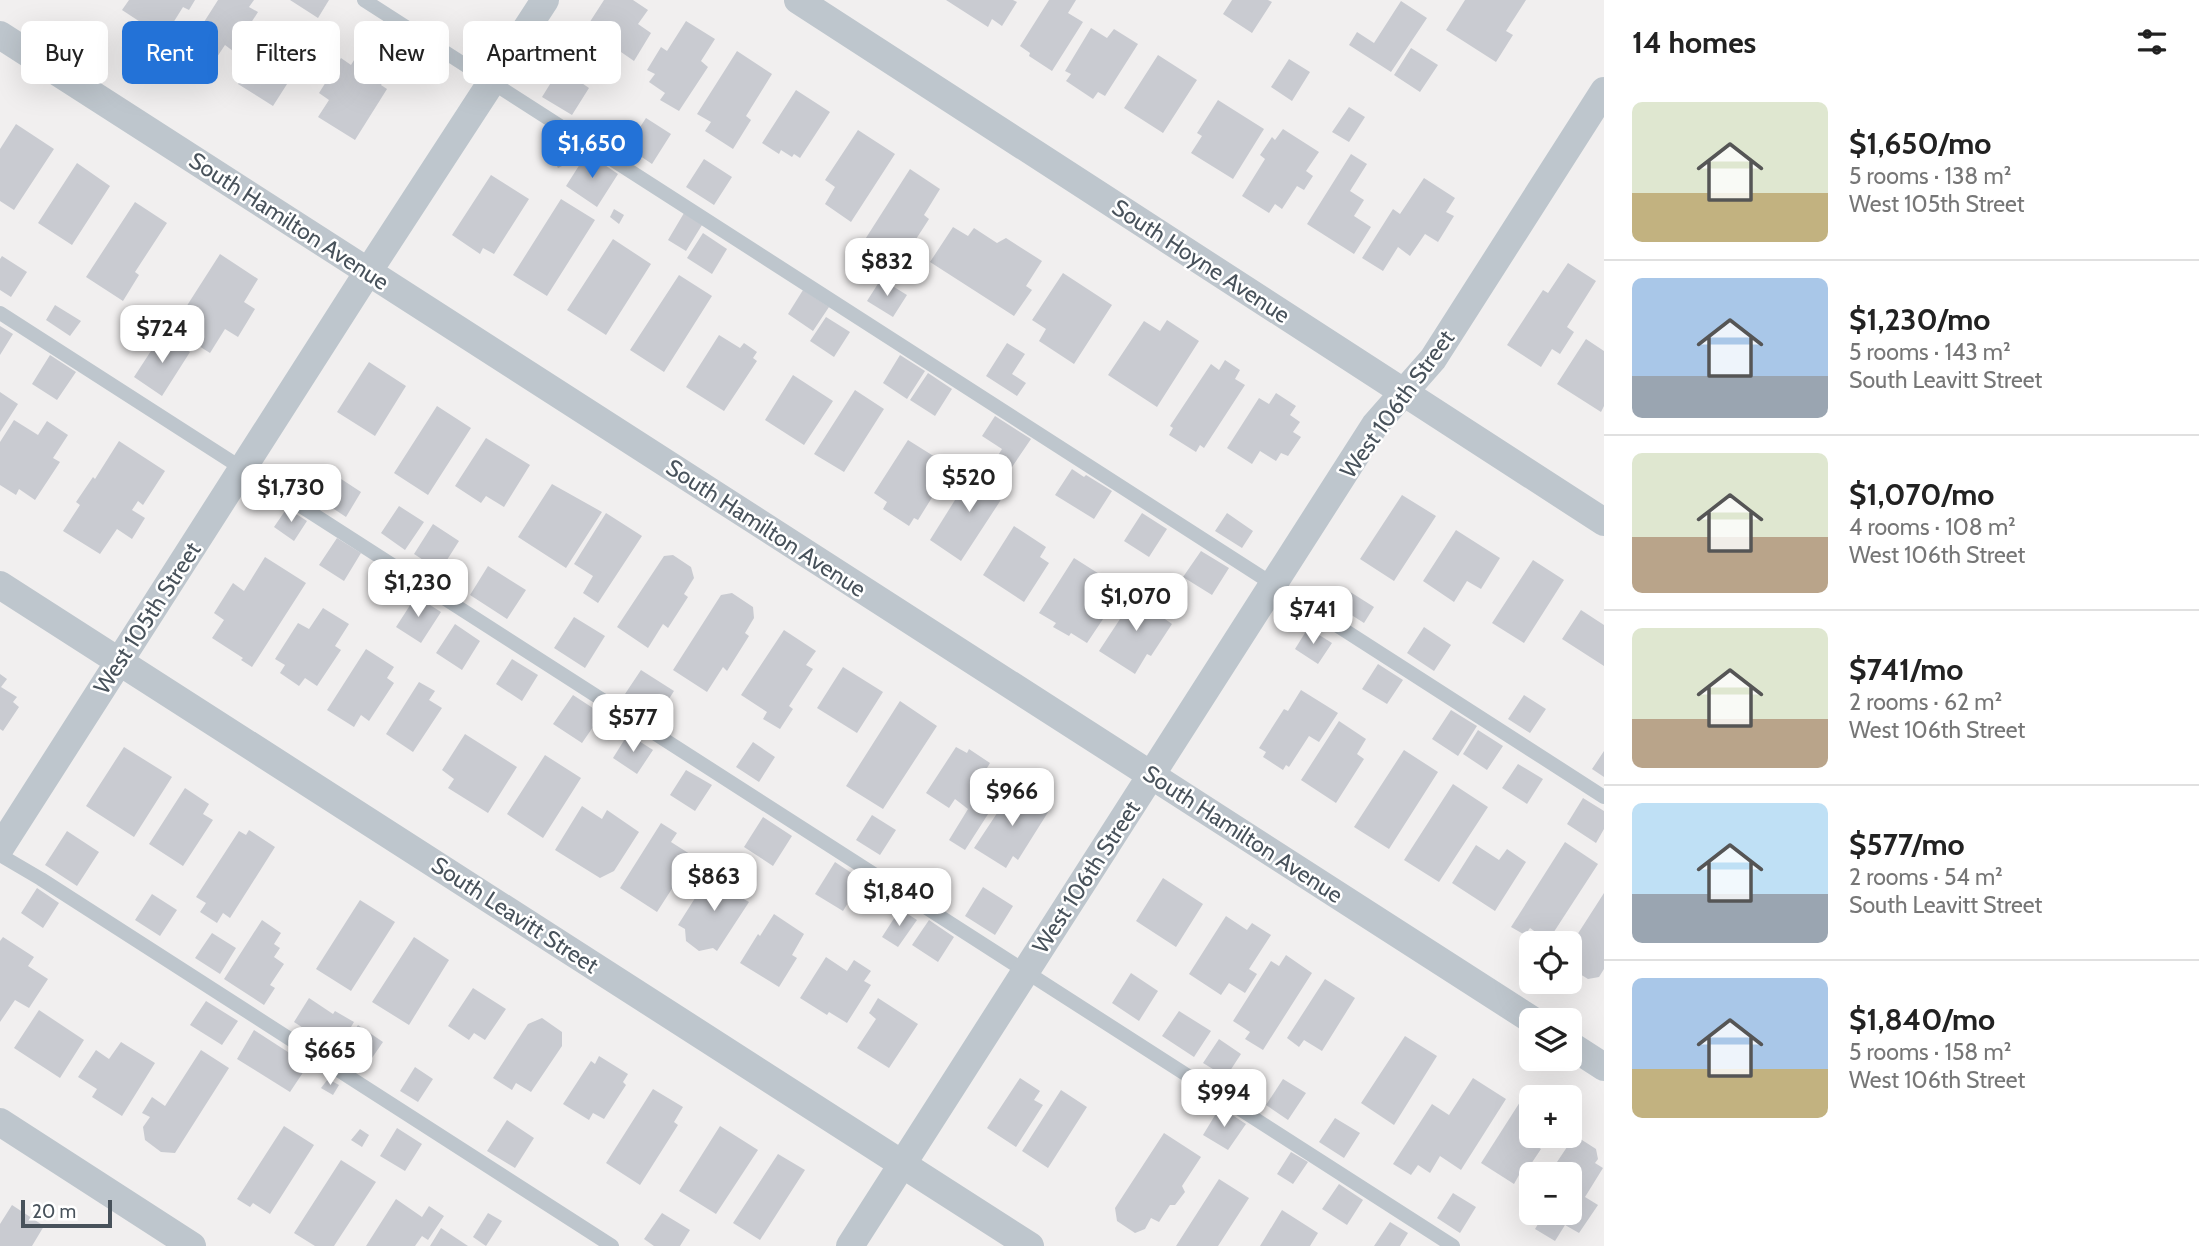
<!DOCTYPE html>
<html lang="en">
<head>
<meta charset="utf-8">
<style>
  :root { --surface:#fff; --page:#f2f2f2; --text:#222; --muted:#767676; --line:#e0e0e0; --accent:#2372d7 }
  body { margin:0; font-family:Cabin,sans-serif; background:var(--page); color:var(--text); height:100vh; display:flex; flex-direction:column; font-size:26px; white-space:nowrap }
  * { box-sizing:border-box; margin:0 }
  p { font-size:23px; color:var(--muted) }
  .icon { flex:none; width:38px; height:38px; fill:none; stroke:currentColor; stroke-width:2; stroke-linecap:round; stroke-linejoin:round }
  .map { position:relative; flex:1; overflow:hidden }
  .details { display:flex; flex-direction:column; background:var(--surface); width:595px }
  .details>* { flex:none }
  .hud { position:absolute; left:21px; top:21px; width:665px; height:63px; display:flex; gap:14px }
  .fabs { position:absolute; left:1519px; top:931px; display:grid; gap:14px }
  .fabs a { display:grid; place-items:center; width:63px; height:63px; border-radius:10px; background:var(--surface); box-shadow:0 7px 28px #0002; font-size:35px }
  .scale { position:absolute; left:21px; bottom:18px; width:91px; box-sizing:border-box; padding-left:7px; border:4px solid #48525b; border-top:0; font-size:19px; line-height:24px; white-space:nowrap; color:#48525b; -webkit-text-stroke:5px #fff; paint-order:stroke }
  .price { position:absolute; translate:-50% -60px; padding:0 16px; border-radius:14px; background:#fff; color:#222; font-size:23px; line-height:46px; filter:drop-shadow(0 2px 4px #0008) }
  .price::after { content:''; position:absolute; left:50%; top:42px; width:21px; height:16px; margin-left:-10px; background:inherit; clip-path:polygon(0 0,100% 0,50% 100%) }
  .price.selected { background:var(--accent); color:#fff }
  ul { padding:0; list-style:none }
  li { display:flex; align-items:center; gap:21px; height:175px; padding:0 28px }
  li+li { border-top:2px solid var(--line) }
  li span { display:grid; place-items:center; flex:none; width:196px; height:140px; border-radius:10px; color:#555 }
  li>.icon { margin-inline-start:auto }
  span .icon { width:84px; height:84px; fill:#fffc; stroke-width:1 }
  li b { font-size:30px }
  h2 { display:flex; justify-content:space-between; align-items:center; height:84px; padding:0 28px; font-size:30px }
  .pill { padding:0 24px; border-radius:10px; background:var(--surface); box-shadow:0 7px 28px #0002; font-size:24px; line-height:63px }
  .pill.selected { background:var(--accent); color:#fff }
  main { display:flex; flex:1; min-height:0 }
  .map>svg:first-child { display:block }
</style>
</head>
<body>
<main>
<div class="map">
<svg width="1604" height="1246" viewBox="0 0 1604 1246">
  <rect width="100%" height="100%" fill="#f1efef"/>
  <path fill="#c9cbd1" d="M129,0H195L189,10L183,7L168,31L161,26L157,33L122,10Z
    M218,0H254L249,7L258,12L233,51L225,45L211,66L193,54L211,26L204,22Z
    M290,0H329L318,18Z
    M604,0H633L648,10L638,24L651,33L634,61L621,52L611,68L575,45Z
    M946,0H1013L1017,2L1002,26L992,19L988,27Z
    M1049,0H1076L1068,13L1083,22L1052,71L1029,56L1030,53L1020,46Z
    M1232,0H1268L1272,2L1252,33L1223,14Z
    M1465,0H1526L1506,31L1513,35L1496,62L1446,30Z
    M1401,1L1427,18L1391,72L1349,45L1357,32L1374,43Z
    M686,21L715,39L701,61L708,67L679,111L660,100L665,93L649,82L655,74L647,70L661,47L667,51Z
    M283,26L316,47L307,62L303,59L273,106L238,84L272,32L277,34Z
    M1091,28L1107,38L1114,29L1138,44L1105,96L1098,92L1093,99L1066,81L1071,74L1065,71Z
    M366,41L396,61L381,85L387,89L355,140L318,117L329,100L319,93L341,58L351,65Z
    M1411,48L1438,65L1420,92L1394,75Z
    M737,51L772,74L746,116L751,120L733,149L705,131L711,122L697,114Z
    M1158,55L1197,80L1163,133L1124,108Z
    M1289,59L1310,72L1292,101L1271,87Z
    M560,68L589,88L572,115L542,97Z
    M796,90L830,112L800,158L794,154L792,157L781,150L779,154L762,143Z
    M1218,100L1264,129L1233,179L1191,153L1202,136L1197,133Z
    M1349,107L1365,117L1349,142L1332,132Z
    M646,118L671,134L652,164L627,147Z
    M16,124L54,149L14,210L0,201V149Z
    M1283,129L1319,152L1306,171L1313,176L1304,190L1297,186L1282,209L1275,204L1269,213L1242,196L1265,159L1260,155L1272,137L1275,140Z
    M858,130L895,154L851,222L825,204L835,187L825,180Z
    M562,134L568,149L574,145L580,157L558,168L545,143Z
    M587,153L618,174L597,207L566,186Z
    M1351,154L1367,164L1350,191L1364,200L1354,216L1371,227L1354,254L1307,224Z
    M704,159L732,177L714,205L686,187Z
    M77,163L110,186L72,245L38,223Z
    M910,169L940,189L924,215L929,219L900,264L864,241Z
    M491,175L529,199L494,254L483,248L480,254L452,235Z
    M1424,178L1455,198L1446,212L1454,216L1438,242L1425,234L1410,256L1398,247L1383,271L1362,258L1393,209L1400,214Z
    M561,199L595,220L547,296L513,275Z
    M135,202L167,223L135,272L139,275L123,301L86,277Z
    M614,209L624,215L619,224L610,217Z
    M684,213L702,225L686,251L668,240Z
    M953,227L968,236L974,228L997,243L1006,238L1042,261L1026,286L1032,290L1014,316L930,262Z
    M703,233L727,249L712,274L687,258Z
    M613,239L651,264L606,335L567,310Z
    M220,254L258,279L244,302L255,309L238,337L225,329L210,353L172,329Z
    M2,256L27,272L11,297L0,290V259Z
    M1568,263L1596,281L1567,327L1574,332L1560,354L1552,349L1541,367L1507,345L1543,290L1548,293Z
    M1063,273L1112,305L1074,364L1039,341L1046,329L1032,320Z
    M679,275L712,296L664,372L630,350Z
    M881,279L907,295L893,317L867,301Z
    M803,290L829,307L813,331L788,314Z
    M55,305L81,321L70,336L46,320Z
    M826,317L850,332L834,357L810,341Z
    M1167,320L1199,341L1157,407L1108,375L1144,321L1160,331Z
    M0,326L13,334L0,355Z
    M162,334L190,352L162,396L134,377Z
    M719,335L740,348L744,343L757,352L753,358L757,361L724,411L686,387Z
    M1586,339L1604,351V406L1601,412L1557,384Z
    M1007,343L1025,354L1012,374L1026,383L1017,396L986,376Z
    M50,355L76,372L57,400L32,384Z
    M900,355L925,371L907,399L883,383Z
    M1225,360L1240,370L1235,379L1245,385L1204,448L1200,445L1196,452L1169,435L1173,428L1170,426L1211,364L1219,370Z
    M369,362L406,386L375,436L337,412Z
    M928,373L952,389L935,416L910,400Z
    M793,375L833,401L804,445L765,420Z
    M855,390L884,409L844,472L814,454Z
    M0,392L18,404L0,432Z
    M1276,393L1296,406L1290,415L1300,422L1293,432L1301,437L1288,456L1281,453L1276,461L1260,451L1252,464L1227,448L1259,398L1269,404Z
    M437,406L471,428L428,495L394,473Z
    M995,416L1031,439L1012,467L997,457L1002,449L982,436Z
    M14,420L38,435L47,421L68,435L53,458L60,462L35,500L19,489L16,495L0,485V442Z
    M486,438L530,465L504,507L486,496L481,503L455,486Z
    M908,440L951,467L918,520L914,518L909,526L883,509L887,502L874,493Z
    M119,441L165,471L143,505L138,501L132,510L145,518L132,539L117,529L100,554L63,531L80,505L76,502L93,477L95,479Z
    M975,468L1008,489L961,561L930,540Z
    M1072,469L1084,477L1086,475L1112,491L1094,519L1055,495Z
    M335,475L361,492L346,517L319,499Z
    M552,484L602,512L566,568L518,537Z
    M1402,495L1436,516L1394,581L1360,559Z
    M399,506L424,522L405,550L381,533Z
    M287,508L307,521L294,541L274,527Z
    M606,513L642,536L598,603L583,593L593,576L574,564Z
    M1142,513L1167,529L1149,557L1124,541Z
    M1227,513L1253,531L1242,548L1215,531Z
    M433,524L459,541L440,571L414,554Z
    M1014,526L1046,547L1040,557L1049,563L1024,602L983,575Z
    M1456,530L1500,558L1481,589L1467,581L1454,602L1423,581Z
    M337,538L361,553L344,581L319,565Z
    M1201,551L1229,568L1212,595L1183,577Z
    M673,555L691,567L694,578L684,594L688,597L668,628L663,624L648,648L617,627L664,556Z
    M265,557L306,583L252,667L241,660L243,658L212,638L224,620L214,613L233,583L244,591Z
    M1074,558L1123,589L1087,643L1071,633L1069,636L1053,627L1056,623L1039,613Z
    M1533,560L1564,580L1524,643L1492,623Z
    M488,566L526,590L507,619L470,595Z
    M1344,588L1374,607L1364,623L1334,604Z
    M1139,590L1160,604L1155,612L1172,624L1151,656L1147,654L1135,674L1099,651Z
    M732,593L753,607L754,618L745,633L749,636L727,671L723,667L707,692L673,670L721,595Z
    M416,596L441,612L421,643L396,627Z
    M323,608L349,624L335,646L341,650L317,686L305,678L299,686L280,673L285,665L275,659L298,623L309,629Z
    M1581,610L1604,625V666L1562,639Z
    M574,617L605,636L585,668L554,648Z
    M455,624L480,641L462,670L436,653Z
    M1424,627L1451,645L1434,671L1407,653Z
    M1308,628L1332,643L1318,664L1295,649Z
    M784,630L816,651L806,665L813,669L789,706L793,709L780,729L763,719L767,712L741,695Z
    M366,649L394,667L387,678L394,683L369,721L361,715L354,727L327,710Z
    M512,659L538,675L522,701L496,684Z
    M1378,664L1403,680L1387,704L1362,689Z
    M843,667L883,692L857,733L817,708Z
    M641,670L674,691L657,718L623,697Z
    M0,674L7,679L1,687L17,697L13,702L19,707L3,731L0,729Z
    M419,682L435,691L429,700L442,708L413,752L386,734Z
    M1301,690L1338,713L1319,742L1309,736L1289,767L1286,765L1283,770L1263,757L1266,752L1259,748L1284,709L1288,711Z
    M573,695L602,714L582,743L553,724Z
    M1524,695L1546,709L1530,733L1508,719Z
    M900,701L937,726L883,809L846,786Z
    M1451,710L1477,726L1458,756L1432,739Z
    M1339,721L1366,739L1357,754L1364,759L1336,803L1301,780Z
    M1478,730L1503,746L1487,770L1463,754Z
    M465,734L517,767L488,813L448,788L454,779L442,770Z
    M628,734L653,750L637,774L613,758Z
    M753,742L775,757L759,782L736,767Z
    M124,747L172,777L134,837L86,806Z
    M956,747L967,753L969,749L990,763L987,768L996,774L986,788L999,797L965,850L949,840L968,809L955,799L949,808L926,793Z
    M1404,750L1438,772L1389,849L1354,827Z
    M1604,751V777L1592,769Z
    M545,755L581,778L543,838L507,814Z
    M1518,764L1543,779L1527,804L1502,788Z
    M686,770L712,785L695,811L670,795Z
    M1453,784L1488,807L1439,882L1404,860Z
    M1015,786L1050,809L1018,860L1013,856L1006,868L974,848Z
    M185,788L209,804L203,814L213,820L183,866L149,844Z
    M1583,798L1604,811V829L1596,843L1567,824Z
    M582,806L602,819L607,810L639,832L614,871L600,878L555,850Z
    M872,815L896,830L880,855L856,840Z
    M763,817L792,836L773,866L744,847Z
    M661,823L677,833L671,842L693,856L657,912L620,888Z
    M249,830L275,847L230,918L223,913L217,923L200,912L206,903L196,897L239,831L246,835Z
    M67,831L99,852L77,886L45,865Z
    M1565,842L1598,864L1548,941L1530,928L1525,935L1511,927Z
    M1476,845L1499,860L1507,849L1526,862L1495,911L1452,883Z
    M835,862L862,880L843,911L815,894Z
    M723,872L749,888L742,898L749,902L717,951L713,948L699,951L686,941L685,929L678,925L709,876L717,882Z
    M1163,878L1203,904L1176,947L1136,921Z
    M983,887L1013,906L995,935L965,916Z
    M37,888L59,903L43,928L21,913Z
    M1604,893V969L1599,977L1588,979L1570,968V946Z
    M152,894L177,910L160,936L135,920Z
    M360,900L395,922L351,991L316,969Z
    M900,909L917,920L898,947L882,937Z
    M774,914L804,934L792,955L797,958L779,987L740,963L758,934L760,936Z
    M1226,916L1247,930L1252,923L1271,935L1249,969L1257,974L1245,993L1229,983L1221,995L1189,974Z
    M262,920L281,933L274,944L280,948L274,957L284,964L270,985L275,988L264,1005L224,979Z
    M929,920L954,937L938,962L912,945Z
    M212,933L236,948L220,974L195,958Z
    M3,937L34,957L28,966L48,979L29,1008L15,1000L0,1022V941Z
    M414,937L449,960L409,1025L372,1002Z
    M1286,955L1312,973L1263,1050L1245,1039L1250,1032L1233,1021L1271,961L1279,966Z
    M826,957L847,971L854,960L871,971L864,981L871,985L847,1023L829,1012L827,1015L800,998Z
    M1131,973L1158,991L1139,1021L1112,1003Z
    M1325,979L1355,998L1322,1051L1304,1040L1299,1047L1287,1038Z
    M473,988L506,1009L485,1040L474,1033L469,1040L448,1026Z
    M309,998L333,1014L335,1011L354,1022L337,1050L294,1022Z
    M878,998L918,1024L889,1068L857,1048L876,1019L869,1013Z
    M206,1001L238,1021L222,1045L190,1025Z
    M39,1010L84,1040L60,1078L14,1048Z
    M1179,1011L1211,1031L1194,1057L1162,1036Z
    M542,1018L562,1032V1046L531,1092L516,1083L512,1090L493,1078L528,1024Z
    M358,1025L383,1042L365,1068L340,1053Z
    M254,1030L308,1065L290,1092L237,1059Z
    M1405,1036L1437,1056L1394,1125L1361,1103Z
    M1219,1039L1241,1054L1226,1077L1203,1063Z
    M121,1042L155,1063L122,1116L92,1097L97,1089L78,1077L96,1050L109,1059Z
    M201,1050L229,1068L175,1153L161,1152L145,1140L143,1127L150,1117L142,1113L152,1097L165,1106Z
    M599,1056L628,1074L623,1082L626,1085L604,1119L593,1113L589,1120L563,1104L591,1061L595,1064Z
    M415,1067L433,1079L418,1102L400,1091Z
    M1020,1078L1040,1091L1034,1100L1043,1105L1016,1147L987,1128Z
    M1473,1078L1506,1099L1461,1170L1440,1156L1430,1173L1418,1165L1411,1175L1393,1164L1432,1104L1449,1115Z
    M328,1079L339,1085L333,1095L321,1088Z
    M1283,1079L1306,1093L1288,1120L1266,1105Z
    M653,1089L683,1107L674,1122L678,1125L640,1185L606,1163Z
    M1061,1090L1087,1107L1048,1168L1022,1151Z
    M1520,1102L1531,1109V1136H1545L1538,1147L1541,1149L1527,1170L1523,1168L1514,1184L1481,1163Z
    M1220,1107L1246,1124L1228,1150L1203,1135Z
    M1335,1118L1360,1133L1344,1158L1319,1142Z
    M507,1120L534,1138L515,1168L487,1151Z
    M284,1126L314,1145L270,1214L253,1203L250,1207L237,1199Z
    M720,1126L758,1150L716,1214L679,1191Z
    M397,1128L422,1144L405,1171L380,1156Z
    M360,1129L369,1135L362,1147L351,1140Z
    M1164,1133L1201,1157L1182,1186L1185,1192L1175,1205H1170L1159,1222L1151,1218L1145,1229L1135,1233L1117,1221L1115,1208Z
    M1582,1140L1596,1149L1598,1159L1595,1163L1603,1168L1585,1197L1598,1205L1579,1233L1565,1225L1555,1241L1535,1229L1541,1219L1526,1210L1531,1202V1213H1570V1174H1549L1571,1141Z
    M1291,1152L1308,1162L1293,1184L1277,1174Z
    M778,1154L805,1170L760,1240L733,1223Z
    M341,1160L376,1182L334,1246H315L294,1233Z
    M1219,1179L1249,1198L1218,1246H1176Z
    M1339,1184L1363,1200L1347,1225L1322,1209Z
    M1453,1193L1476,1207L1460,1233L1437,1218Z
    M396,1199L422,1217L429,1206L444,1216L428,1240L422,1236L415,1246H366Z
    M12,1205L44,1226L32,1246H0V1224Z
    M1282,1210L1318,1233L1310,1246H1260Z
    M488,1213L502,1221L486,1246L473,1237Z
    M662,1213L690,1230L680,1246H654L644,1239Z
    M1390,1222L1408,1233L1400,1246H1374Z
    M441,1228L468,1246H430Z"/>
  <g fill="none" stroke-linecap="round" stroke-linejoin="round">
    <path stroke="#bec6cd" stroke-width="14" d="M364,0L1604,797
      M0,313L1453,1246
      M0,855L41,879L612,1246"/>
    <path stroke="#bec6cd" stroke-width="28" d="M798,0L1604,522
      M0,35L1532,1020
      M0,585L1030,1246
      M0,848L368,272L545,0
      M1570,1045L1604,1067
      M0,1122L192,1246
      M850,1246L1375,425L1433,359L1604,91"/>
  </g>
  <g text-anchor="middle" stroke-width="5" stroke-linejoin="round" paint-order="stroke">
    <g font-size="23" fill="#48525b" stroke="#fff">
      <text transform="translate(289 221) rotate(33)" y="8">South Hamilton Avenue</text>
      <text transform="translate(1201 261) rotate(33)" y="8">South Hoyne Avenue</text>
      <text transform="translate(1397 404) rotate(-54)" y="8">West 106th Street</text>
      <text transform="translate(766 528) rotate(33)" y="8">South Hamilton Avenue</text>
      <text transform="translate(147 618) rotate(-57)" y="8">West 105th Street</text>
      <text transform="translate(1243 834) rotate(33)" y="8">South Hamilton Avenue</text>
      <text transform="translate(1086 877) rotate(-57)" y="8">West 106th Street</text>
      <text transform="translate(515 915) rotate(33)" y="8">South Leavitt Street</text>
    </g>
  </g>
</svg>
<div class="fabs">
<a><svg class="icon" aria-label="locate" viewBox="0 0 24 24"><circle cx="12" cy="12" r="6"/><path d="M12 2v4M12 18v4M2 12h4M18 12h4"/></svg></a>
<a><svg class="icon" aria-label="layers" viewBox="0 0 24 24"><path d="M12 4l9 5-9 5-9-5zM3 14l9 5 9-5"/></svg></a>
<a>+</a>
<a>−</a>
</div>
<div class="scale">20 m</div>
<b class="price selected" style="left:592px;top:180px">$1,650</b>
<b class="price" style="left:887px;top:298px">$832</b>
<b class="price" style="left:162px;top:365px">$724</b>
<b class="price" style="left:969px;top:514px">$520</b>
<b class="price" style="left:291px;top:524px">$1,730</b>
<b class="price" style="left:418px;top:619px">$1,230</b>
<b class="price" style="left:1136px;top:633px">$1,070</b>
<b class="price" style="left:1313px;top:646px">$741</b>
<b class="price" style="left:633px;top:754px">$577</b>
<b class="price" style="left:1012px;top:828px">$966</b>
<b class="price" style="left:714px;top:913px">$863</b>
<b class="price" style="left:899px;top:928px">$1,840</b>
<b class="price" style="left:330px;top:1087px">$665</b>
<b class="price" style="left:1224px;top:1129px">$994</b>
<div class="hud">
<a class="pill">Buy</a>
<a class="pill selected">Rent</a>
<a class="pill">Filters</a>
<a class="pill">New</a>
<a class="pill">Apartment</a>
</div>
</div>
<section class="details">
<h2>14 homes<svg class="icon" aria-label="filters" viewBox="0 0 24 24"><path d="M4 7h16M4 17h16"/><circle cx="9" cy="7" r="2"/><circle cx="15" cy="17" r="2"/></svg></h2>
<ul>
<li><span style="background:linear-gradient(#dfe7d0 65%,#c2b280 0)"><svg class="icon" aria-label="home" viewBox="0 0 24 24"><path d="M3 11l9-7 9 7M6 9v11h12V9"/></svg></span><div><b>$1,650/mo</b><p>5 rooms · 138 m²</p><p>West 105th Street</p></div></li>
<li><span style="background:linear-gradient(#a9c7e8 70%,#9aa5b1 0)"><svg class="icon" aria-label="home" viewBox="0 0 24 24"><path d="M3 11l9-7 9 7M6 9v11h12V9"/></svg></span><div><b>$1,230/mo</b><p>5 rooms · 143 m²</p><p>South Leavitt Street</p></div></li>
<li><span style="background:linear-gradient(#dfe7d0 60%,#b9a48a 0)"><svg class="icon" aria-label="home" viewBox="0 0 24 24"><path d="M3 11l9-7 9 7M6 9v11h12V9"/></svg></span><div><b>$1,070/mo</b><p>4 rooms · 108 m²</p><p>West 106th Street</p></div></li>
<li><span style="background:linear-gradient(#dfe7d0 65%,#b9a48a 0)"><svg class="icon" aria-label="home" viewBox="0 0 24 24"><path d="M3 11l9-7 9 7M6 9v11h12V9"/></svg></span><div><b>$741/mo</b><p>2 rooms · 62 m²</p><p>West 106th Street</p></div></li>
<li><span style="background:linear-gradient(#bfe0f5 65%,#9aa5b1 0)"><svg class="icon" aria-label="home" viewBox="0 0 24 24"><path d="M3 11l9-7 9 7M6 9v11h12V9"/></svg></span><div><b>$577/mo</b><p>2 rooms · 54 m²</p><p>South Leavitt Street</p></div></li>
<li><span style="background:linear-gradient(#a9c7e8 65%,#c2b280 0)"><svg class="icon" aria-label="home" viewBox="0 0 24 24"><path d="M3 11l9-7 9 7M6 9v11h12V9"/></svg></span><div><b>$1,840/mo</b><p>5 rooms · 158 m²</p><p>West 106th Street</p></div></li>
</ul>
</section>
</main>
</body>
</html>
